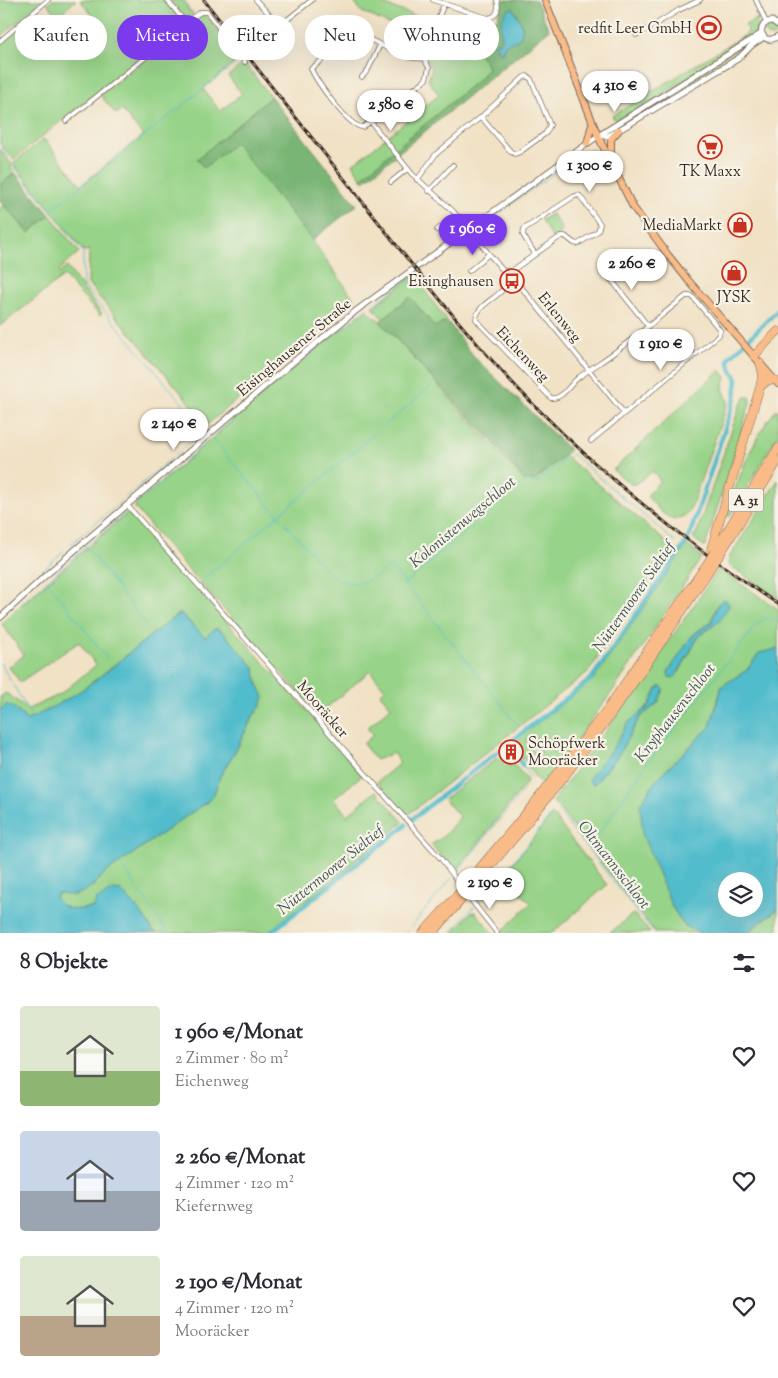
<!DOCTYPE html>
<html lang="de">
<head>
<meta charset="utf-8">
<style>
  :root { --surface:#fff; --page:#f7f7f7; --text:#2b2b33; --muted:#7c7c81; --accent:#7c3aed }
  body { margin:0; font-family:"Sorts Mill Goudy",serif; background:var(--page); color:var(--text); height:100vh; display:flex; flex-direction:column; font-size:19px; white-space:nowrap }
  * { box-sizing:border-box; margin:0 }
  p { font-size:16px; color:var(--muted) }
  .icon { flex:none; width:28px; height:28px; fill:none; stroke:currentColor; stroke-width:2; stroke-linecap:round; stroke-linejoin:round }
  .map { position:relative; height:933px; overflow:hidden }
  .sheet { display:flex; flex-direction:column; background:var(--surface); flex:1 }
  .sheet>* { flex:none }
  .banner { position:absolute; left:15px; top:15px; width:500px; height:45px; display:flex; gap:10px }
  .buttons { position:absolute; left:718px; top:872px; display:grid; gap:10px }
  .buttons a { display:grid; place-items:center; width:45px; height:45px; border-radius:50%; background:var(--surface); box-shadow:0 5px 20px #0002; font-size:25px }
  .price { position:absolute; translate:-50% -42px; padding:0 11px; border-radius:18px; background:#fff; color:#222; font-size:16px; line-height:32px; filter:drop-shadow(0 1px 2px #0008) }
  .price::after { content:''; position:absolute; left:50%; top:30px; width:15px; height:11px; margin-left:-8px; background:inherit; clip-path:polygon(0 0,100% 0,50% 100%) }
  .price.active { background:var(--accent); color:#fff }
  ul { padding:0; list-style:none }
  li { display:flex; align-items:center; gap:15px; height:125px; padding:0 20px }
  li span { display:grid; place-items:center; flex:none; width:140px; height:100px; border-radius:5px; color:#555 }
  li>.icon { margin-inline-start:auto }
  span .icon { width:60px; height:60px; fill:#fffc; stroke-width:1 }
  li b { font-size:21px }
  h2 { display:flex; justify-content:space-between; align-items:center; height:60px; padding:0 20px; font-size:21px }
  .tag { padding:0 18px; border-radius:22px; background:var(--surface); box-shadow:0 5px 20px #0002; font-size:18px; line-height:45px }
  .tag.active { background:var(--accent); color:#fff }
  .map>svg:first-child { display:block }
</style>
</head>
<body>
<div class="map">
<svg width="778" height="933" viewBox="0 0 778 933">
  <rect width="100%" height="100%" fill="#f7f3e8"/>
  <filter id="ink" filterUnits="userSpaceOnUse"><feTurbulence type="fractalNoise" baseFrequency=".02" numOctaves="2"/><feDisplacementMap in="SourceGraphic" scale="10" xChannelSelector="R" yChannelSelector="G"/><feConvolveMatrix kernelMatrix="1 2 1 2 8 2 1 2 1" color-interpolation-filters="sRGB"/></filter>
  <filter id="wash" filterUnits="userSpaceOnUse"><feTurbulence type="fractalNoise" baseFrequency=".0096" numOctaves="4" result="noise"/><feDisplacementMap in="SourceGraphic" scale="20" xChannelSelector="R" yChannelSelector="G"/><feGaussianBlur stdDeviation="1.12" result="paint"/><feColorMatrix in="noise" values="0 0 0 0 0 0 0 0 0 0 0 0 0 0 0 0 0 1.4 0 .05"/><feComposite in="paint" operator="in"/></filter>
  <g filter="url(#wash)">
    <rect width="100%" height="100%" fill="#f1e2c6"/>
    <path fill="#97d388" stroke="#697e53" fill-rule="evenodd" d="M0,0H43L0,37Z
      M51,0H76L58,16L47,3Z
      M80,0H165L177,14L141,44L147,52L14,159L0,144V44L39,10L65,40L92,15Z
      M170,0H184L189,11L194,14L190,17H184Z
      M352,0H377L382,4L471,35L473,47L485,61L488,68L480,78L361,178L353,164L439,95L428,80L432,69L423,53L426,41L362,12Z
      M201,16L208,17L239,59L203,89L220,111L242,94L228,76L243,64H245L271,97L197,159L204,168L235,142L312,240L355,300L208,424L88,284L89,250L84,251L13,163L44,139L81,185L143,136L122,110L116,114L101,96L102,93L175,37L193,59L208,48L189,25Z
      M758,18L755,36L639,109L615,120L612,116L748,33L745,25Z
      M765 31a6 6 0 1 1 12 0a6 6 0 1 1-12 0Z
      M755,39L741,54L621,128L619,125Z
      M0,149L12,165L11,168L15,173L0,185Z
      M4,205L29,233L50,215L79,252L58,271L60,273L67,267L102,314L100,316L64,276L0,326V208Z
      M552,214L562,229L560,234L553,239L541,220Z
      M414,276L447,321L435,327L410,297L383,319L373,307Z
      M366,310L380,321L524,480H535L564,455L672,547L589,671L406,816L377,782L400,763L393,753L376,760L363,744L373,735L367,728L391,707L380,694L385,689L370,671L319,714L191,573L135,508L136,504C212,439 287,371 366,310Z
      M720,370L726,377L723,388L728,402L692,505L686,515L673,520L661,512L647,496L660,481L653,471L635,484H631L613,470Z
      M746,397H750L751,400L705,547L693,538L697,532L740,405Z
      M776,410H778V435L730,516H727L726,514C739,478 751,440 776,410Z
      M778,480V598L729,565V558Z
      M128,513L314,718L362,775L334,799L347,815L376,791L403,822L267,933H155L136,906L94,907L72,910L60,905L55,898L57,894L93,886L104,874L208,801L214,794L220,776L236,750L253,716L261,706L257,678L209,635L205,637C196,631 190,621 181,614L177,615C146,638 117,664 86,687C69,699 51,708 32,718L27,720L12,706L6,705L0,710V697L6,693L28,709L59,695L96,665L79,642L20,682L9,667L24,655L2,624L9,616L120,519Z
      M687,545L702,557L617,685L543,786L527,767L542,754L530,737L526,740L534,753L527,760L525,761L517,753L512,743L594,679Z
      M719,569L778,609V649L759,653L747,670L722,686L710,727L656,780L662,880L672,907L684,925L700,933H656L553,801L621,710ZM718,604L712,627L699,636L679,672L687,646L692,636L699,630L711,622ZM657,689L658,703L640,717L617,757L598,780L590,777L613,748L627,724L649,706Z
      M498,757L507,766L514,765L526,778L527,782L456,871L454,870L431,845L444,836L460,817L444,799Z
      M552,814L607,885L552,933H500L531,903L503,876Z
      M778,909V933H746Z
      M475,912L493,933H453L471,913Z
      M634,914L650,933H610L630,916Z"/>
    <path fill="#79b574" stroke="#5a7049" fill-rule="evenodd" d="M499,0H536L549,30L364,181L361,178L480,78L488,68L485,61L473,47L471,35L486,41L500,11ZM507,11H515C520,21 525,28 519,39L505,44L503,52H499L494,45C505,40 500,33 502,23C503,19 505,15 507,11Z
      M271,97L357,205L312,240L235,143L204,168L197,159Z
      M15,173L50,215L29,233L0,201V185Z
      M410,297L435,327L447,321L476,359L570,450L535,480H524L498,448L380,321Z"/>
    <path fill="#51bccc" stroke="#467375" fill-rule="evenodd" d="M513,8C518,19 527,26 519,39L505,45L502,53L494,45L500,42L502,39C499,28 501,11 513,8Z
      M723,600H726L729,606L718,622L699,636L676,676L673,678L669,677L668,672L692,636L711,622L718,604Z
      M181,614L205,637L216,628L222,631L254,667L258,684L264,697L261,706L253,716L236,750L220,776L214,794L208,801L104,874C96,883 82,897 69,895C63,895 62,892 57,894L55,898C67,913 77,910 94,907L96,900L113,890L121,891L136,906L155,933H0V710L6,705L12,706L27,720L32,718C51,708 69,699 86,687C117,665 146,638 177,615Z
      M778,649V909L746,933H700L684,925L672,907L643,836L640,805L656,780L710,727L722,686L747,670L759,653ZM726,881H754V909H726Z
      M661,686L664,689L658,703L640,717L617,757L594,784H592L589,780L590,777L613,748L627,724L649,706L657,689Z"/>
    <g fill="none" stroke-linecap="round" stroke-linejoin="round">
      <path stroke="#51bccc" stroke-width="1" d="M0,146L10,158
        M13,166L51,210L83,252V283L88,291L204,429
        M75,191L237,62
        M51,210L71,194
        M480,227L558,170L593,149
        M424,267L466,237
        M372,306L412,276
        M264,392L313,351L367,309
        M217,433L260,396
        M211,437L282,520
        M126,497L200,434
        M135,505L204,444
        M285,523L329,573C345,586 361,586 378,575C384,571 386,567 392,567L517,724
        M70,545L122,501
        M86,546L147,626
        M68,562L125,513
        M47,581L107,658
        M201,581L434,384
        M404,584L524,482H537L566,457L568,458L572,454L675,542
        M21,604L64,566
        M0,611L15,595L64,551
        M9,616L17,608
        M0,663L11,681
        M14,686L32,718
        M528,738C538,752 541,757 523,766L531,778
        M557,810L654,933
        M598,835L641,772L757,624L766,618L778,622
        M588,848L594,841
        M121,864L168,933
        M456,873L526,787
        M477,905L551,816
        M406,933L451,879
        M450,933L474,907"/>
      <path stroke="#51bccc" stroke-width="4.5" d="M517,757L523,766
        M468,775L591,679L685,544L690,534L735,398L737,379L729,365V358L778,310
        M411,820L464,778
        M270,933L406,825"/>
    </g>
  </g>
  <g filter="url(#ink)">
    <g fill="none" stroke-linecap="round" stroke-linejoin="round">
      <g stroke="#7b6a59" stroke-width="5.5">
        <path id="minor" d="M167,0L185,22L201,12H207L245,62
          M256,0L277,23H283L312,0
          M433,0L487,18C498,17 499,9 497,0
          M756,0L766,22
          M636,35L641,33L679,10L700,0
          M0,41L48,0
          M424,58C402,63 375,37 354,34L311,69C317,82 349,128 363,127L423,82L426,79L429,68L424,58V53L444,4
          M362,77L368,70L380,45
          M66,121L171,37L183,27L185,22
          M371,122L412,174L453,211L505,273
          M417,180L436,154L481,117L524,77L527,76L531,79L550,125L546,133L520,152L515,154L511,152L481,117
          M391,182L407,169
          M429,191L453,165
          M437,230L457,216
          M602,268L648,326
          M503.5 275a4.5 4.5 0 1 1 9 0a4.5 4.5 0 1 1-9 0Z
          M469,271L489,254
          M510,272L561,236H565L574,243L578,244L598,231L600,224L580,196L578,195L573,197L524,229L523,235L535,254
          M507,280C504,298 478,301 476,319L481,325L551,398C562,400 569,385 578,378C591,368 606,359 619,349C642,332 664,313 686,296H692L720,330L719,335L591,441
          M517,282L624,413
          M127,505L442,860L463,889
          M467,895L497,933"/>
      </g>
      <g stroke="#7b6a59" stroke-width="7">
        <path id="tertiary" d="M778,25L772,21C753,24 763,48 778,36
          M598,136H608L619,130L739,58L752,45L764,37
          M0,618L46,575L293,362L357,310L598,136L762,33"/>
      </g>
      <g stroke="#7b6a59" stroke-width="8">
        <path id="primary" d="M545,0L598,136L633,207L668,255L688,280L778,384
          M587,144L592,124
          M608,156L611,151V139L619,130"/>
      </g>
      <g stroke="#7b6a59" stroke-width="9">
        <path id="motorway" d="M754,356L778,331
          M760,387L768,380H775
          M711,549L760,387L763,374L760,363
          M714,552L778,448
          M719,556L778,461
          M468,882L532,806L608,708L708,562
          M472,887C511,843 548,798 584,751C629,691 671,629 712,566
          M423,933L459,893
          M433,933L463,898"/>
      </g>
      <use href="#minor" stroke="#fff" stroke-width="4"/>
      <use href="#tertiary" stroke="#fff" stroke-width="5"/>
      <use href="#primary" stroke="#f9bc89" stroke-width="6"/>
      <use href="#motorway" stroke="#f9bc89" stroke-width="8"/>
      <g stroke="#3b2a1e" stroke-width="3">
        <path id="rail" d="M204,0C258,70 313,139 368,209C421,276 473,344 534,405C608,480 690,546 778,604"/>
      </g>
      <use href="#rail" stroke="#f7f3e8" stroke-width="1" stroke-dasharray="4" stroke-linecap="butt"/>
      <g stroke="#7b6a59" stroke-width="9" stroke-linecap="butt">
        <path id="motorway-bridge" d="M708,562L714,552
          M712,566L719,556
          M459,893L468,882
          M463,898L472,887"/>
      </g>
      <use href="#motorway-bridge" stroke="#f9bc89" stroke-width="8"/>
    </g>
  </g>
  <defs>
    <g id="stadium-ring" transform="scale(1.25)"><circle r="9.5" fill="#f7f3e8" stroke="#c8321e" stroke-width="1.5"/><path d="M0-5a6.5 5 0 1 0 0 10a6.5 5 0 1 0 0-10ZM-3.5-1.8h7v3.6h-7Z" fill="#c8321e"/></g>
    <g id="supermarket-ring" transform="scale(1.25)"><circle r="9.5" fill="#f7f3e8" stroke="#c8321e" stroke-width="1.5"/><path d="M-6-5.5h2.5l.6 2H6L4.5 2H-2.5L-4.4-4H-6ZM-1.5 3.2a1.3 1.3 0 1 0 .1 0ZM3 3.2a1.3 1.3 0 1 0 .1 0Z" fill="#c8321e"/></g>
    <g id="shop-ring" transform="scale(1.25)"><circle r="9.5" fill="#f7f3e8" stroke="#c8321e" stroke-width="1.5"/><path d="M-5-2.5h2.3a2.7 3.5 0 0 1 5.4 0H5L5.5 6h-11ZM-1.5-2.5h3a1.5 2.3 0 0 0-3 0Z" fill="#c8321e"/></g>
    <g id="bus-ring" transform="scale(1.25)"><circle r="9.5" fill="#f7f3e8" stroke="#c8321e" stroke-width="1.5"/><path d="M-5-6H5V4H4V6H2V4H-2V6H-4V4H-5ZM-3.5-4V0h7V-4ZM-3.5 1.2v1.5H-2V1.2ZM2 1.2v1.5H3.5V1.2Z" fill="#c8321e"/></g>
    <g id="building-ring" transform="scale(1.25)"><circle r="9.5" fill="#f7f3e8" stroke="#c8321e" stroke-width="1.5"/><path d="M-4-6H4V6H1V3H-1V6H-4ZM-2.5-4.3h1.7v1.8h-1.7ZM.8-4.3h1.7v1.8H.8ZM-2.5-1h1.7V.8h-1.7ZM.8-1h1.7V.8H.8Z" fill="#c8321e"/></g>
  </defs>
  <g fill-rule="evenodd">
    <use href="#stadium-ring" x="709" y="28"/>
    <use href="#supermarket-ring" x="710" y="147"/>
    <use href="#shop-ring" x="740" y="225"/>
    <use href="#shop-ring" x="734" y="273"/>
    <use href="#bus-ring" x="512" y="281"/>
    <use href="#building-ring" x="511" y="752"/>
  </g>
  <g text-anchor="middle" stroke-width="4.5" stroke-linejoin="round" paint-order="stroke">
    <rect fill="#f7f3e8" stroke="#73665b" stroke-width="1" x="728.5" y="488.5" width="35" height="23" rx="4"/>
    <g font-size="14" font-weight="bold" fill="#3b2a1e">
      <text x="746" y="505">A 31</text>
    </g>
    <g font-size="15" fill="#3b2a1e" stroke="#f7f3e8" text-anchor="end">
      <text x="692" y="33">redfit Leer GmbH</text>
      <text x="710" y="176" text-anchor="middle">TK Maxx</text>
      <text x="722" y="230">MediaMarkt</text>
      <text x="494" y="286">Eisinghausen</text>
      <text x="734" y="302" text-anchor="middle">JYSK</text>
      <text x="528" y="748" text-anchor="start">Schöpfwerk<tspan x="528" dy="17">Mooräcker</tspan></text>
    </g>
    <g font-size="15" fill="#3b2a1e" stroke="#f7f3e8">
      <text transform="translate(560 317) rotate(51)" y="5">Erlenweg</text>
      <text transform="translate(294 347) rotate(-40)" y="5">Eisinghausener Straße</text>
      <text transform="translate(523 354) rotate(47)" y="5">Eichenweg</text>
      <text transform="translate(323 709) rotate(49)" y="5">Mooräcker</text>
    </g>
    <g font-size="16" font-style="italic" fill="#425652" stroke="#f7f3e8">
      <text transform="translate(462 521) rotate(-40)" y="6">Kolonistenwegschloot</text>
      <text transform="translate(633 596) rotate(-55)" y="6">Nüttermoorer Sieltief</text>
      <text transform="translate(674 712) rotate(-52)" y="6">Knyphausenschloot</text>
      <text transform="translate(615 864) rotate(52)" y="6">Oltmannsschloot</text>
      <text transform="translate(330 869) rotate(-39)" y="6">Nüttermoorer Sieltief</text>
    </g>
  </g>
</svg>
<div class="buttons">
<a><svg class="icon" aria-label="layers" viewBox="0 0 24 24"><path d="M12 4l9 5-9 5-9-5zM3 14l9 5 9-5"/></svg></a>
</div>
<b class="price" style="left:615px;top:113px">4 310 €</b>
<b class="price" style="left:391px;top:132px">2 580 €</b>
<b class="price" style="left:590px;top:193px">1 300 €</b>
<b class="price active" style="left:473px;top:256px">1 960 €</b>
<b class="price" style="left:632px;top:291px">2 260 €</b>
<b class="price" style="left:661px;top:371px">1 910 €</b>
<b class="price" style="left:174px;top:451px">2 140 €</b>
<b class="price" style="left:490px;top:910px">2 190 €</b>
<div class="banner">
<a class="tag">Kaufen</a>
<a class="tag active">Mieten</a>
<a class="tag">Filter</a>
<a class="tag">Neu</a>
<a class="tag">Wohnung</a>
</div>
</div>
<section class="sheet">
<h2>8 Objekte<svg class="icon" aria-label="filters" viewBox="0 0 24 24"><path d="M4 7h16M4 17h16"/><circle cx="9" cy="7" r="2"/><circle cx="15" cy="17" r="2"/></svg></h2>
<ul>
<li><span style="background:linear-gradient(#dfe7d0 65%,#8fb573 0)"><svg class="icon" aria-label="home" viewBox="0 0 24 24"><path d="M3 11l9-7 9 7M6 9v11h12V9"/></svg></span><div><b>1 960 €/Monat</b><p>2 Zimmer · 80 m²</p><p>Eichenweg</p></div><svg class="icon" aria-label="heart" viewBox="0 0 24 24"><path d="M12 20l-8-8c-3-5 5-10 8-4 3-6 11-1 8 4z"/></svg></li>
<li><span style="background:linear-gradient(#c9d6e8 60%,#9aa5b1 0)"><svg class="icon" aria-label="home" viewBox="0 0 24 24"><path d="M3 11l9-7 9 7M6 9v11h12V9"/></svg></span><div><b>2 260 €/Monat</b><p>4 Zimmer · 120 m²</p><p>Kiefernweg</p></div><svg class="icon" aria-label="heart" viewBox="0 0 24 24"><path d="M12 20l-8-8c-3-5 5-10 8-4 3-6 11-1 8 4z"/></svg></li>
<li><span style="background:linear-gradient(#dfe7d0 60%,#b9a48a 0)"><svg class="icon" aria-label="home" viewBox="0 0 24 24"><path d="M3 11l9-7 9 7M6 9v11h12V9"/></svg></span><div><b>2 190 €/Monat</b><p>4 Zimmer · 120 m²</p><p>Mooräcker</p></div><svg class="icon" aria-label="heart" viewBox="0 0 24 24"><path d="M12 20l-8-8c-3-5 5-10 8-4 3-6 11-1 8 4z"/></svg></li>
</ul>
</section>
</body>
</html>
